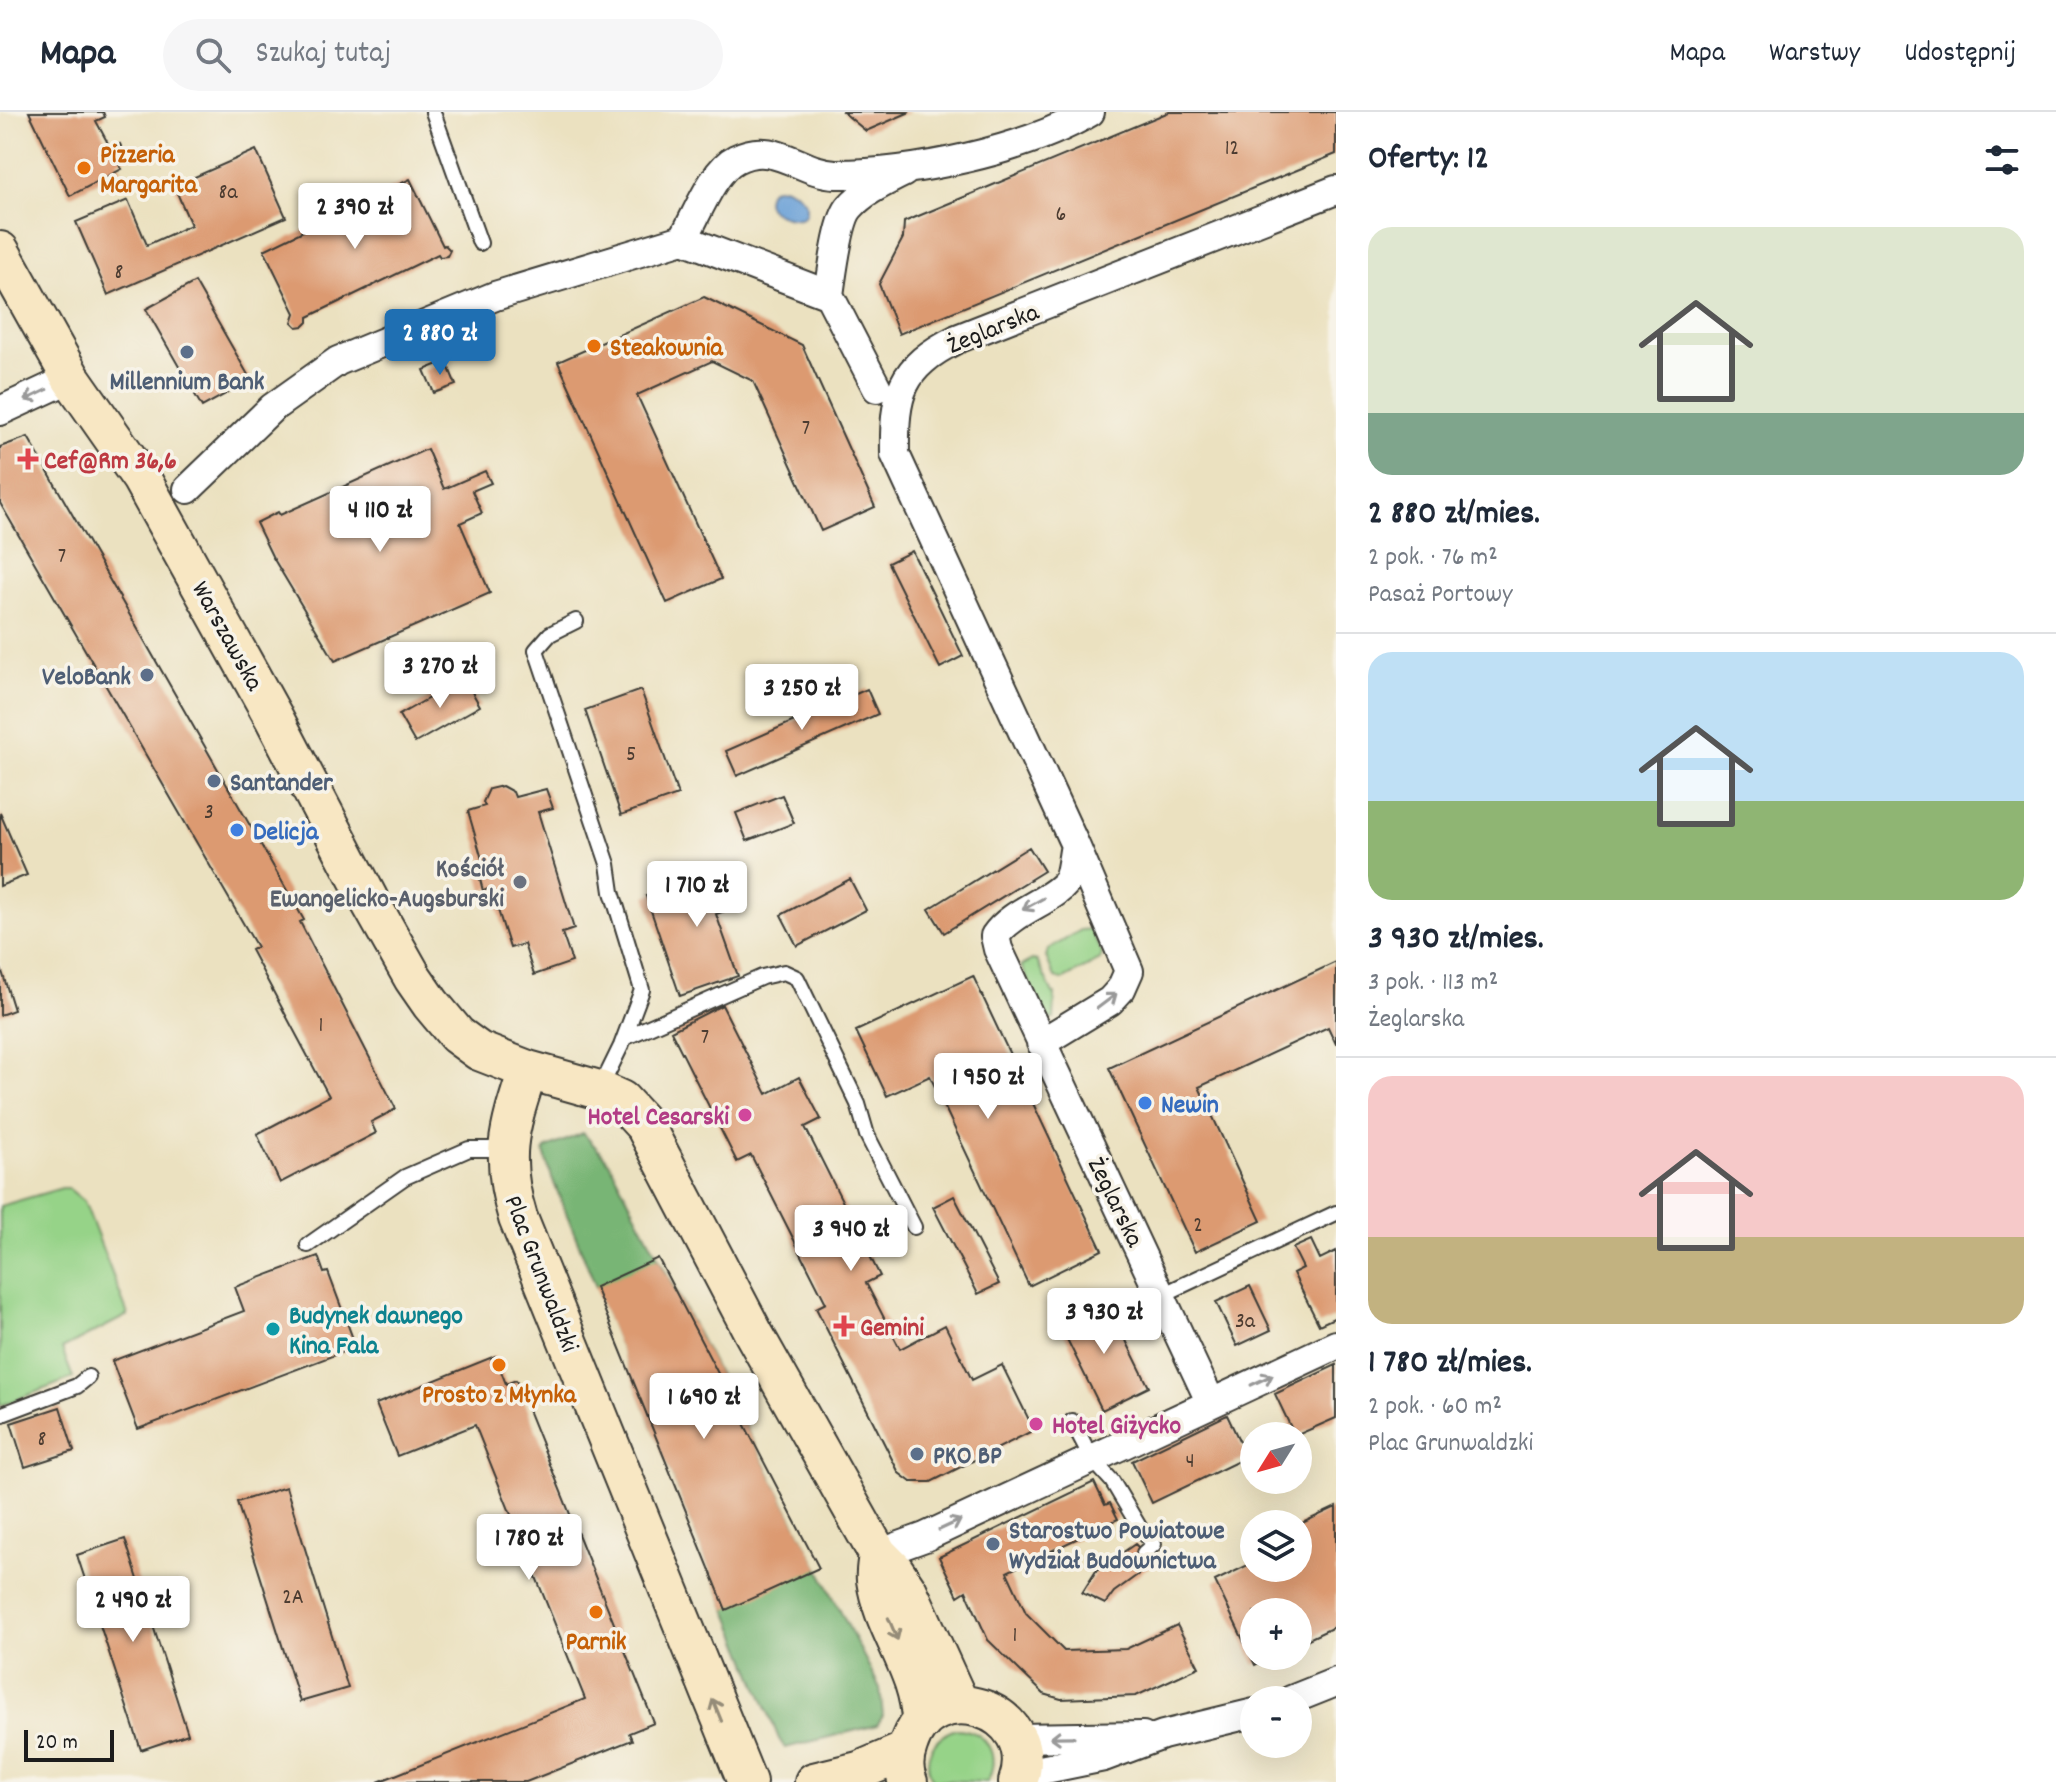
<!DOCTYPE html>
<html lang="pl">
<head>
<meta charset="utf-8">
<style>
  :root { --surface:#fff; --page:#f6f6f7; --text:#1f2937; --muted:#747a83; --line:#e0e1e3; --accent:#1f6fb2 }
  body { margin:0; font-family:Dekko,sans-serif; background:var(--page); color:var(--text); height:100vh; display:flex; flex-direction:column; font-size:30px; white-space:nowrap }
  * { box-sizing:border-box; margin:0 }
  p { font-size:26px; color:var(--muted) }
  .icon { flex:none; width:44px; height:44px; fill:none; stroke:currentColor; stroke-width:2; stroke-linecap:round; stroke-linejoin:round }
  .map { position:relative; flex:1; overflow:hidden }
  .sheet { display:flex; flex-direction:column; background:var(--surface); width:720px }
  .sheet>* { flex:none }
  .needle { width:52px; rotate:233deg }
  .fabs { position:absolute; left:1240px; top:1310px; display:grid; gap:16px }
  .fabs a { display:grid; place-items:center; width:72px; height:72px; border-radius:50%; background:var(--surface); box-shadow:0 8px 32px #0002; font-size:40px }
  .scale { position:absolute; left:24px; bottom:20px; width:90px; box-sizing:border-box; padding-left:8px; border:4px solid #1c1c1c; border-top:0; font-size:22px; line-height:28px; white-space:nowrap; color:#1c1c1c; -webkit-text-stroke:6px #f7f3e8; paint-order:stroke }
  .price { position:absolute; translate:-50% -68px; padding:0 18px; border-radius:8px; background:#fff; color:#222; font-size:26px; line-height:52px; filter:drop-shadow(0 2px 4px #0008) }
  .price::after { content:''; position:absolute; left:50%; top:48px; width:24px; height:18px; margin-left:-12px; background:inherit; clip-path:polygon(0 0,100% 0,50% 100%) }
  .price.on { background:var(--accent); color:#fff }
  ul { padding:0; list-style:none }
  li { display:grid; align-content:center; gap:16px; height:424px; padding:0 32px }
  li+li { border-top:2px solid var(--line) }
  li span { display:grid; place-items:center; height:248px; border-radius:24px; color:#555 }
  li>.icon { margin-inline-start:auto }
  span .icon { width:144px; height:144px; fill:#fffc; stroke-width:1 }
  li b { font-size:34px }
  h2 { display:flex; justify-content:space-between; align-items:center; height:96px; padding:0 32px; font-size:34px }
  header { display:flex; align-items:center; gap:48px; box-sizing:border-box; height:112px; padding:0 40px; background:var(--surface); border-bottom:2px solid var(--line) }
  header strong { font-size:38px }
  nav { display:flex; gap:44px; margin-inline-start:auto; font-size:28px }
  .search { width:560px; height:72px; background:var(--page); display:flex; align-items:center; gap:20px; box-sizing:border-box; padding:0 28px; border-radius:44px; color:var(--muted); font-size:30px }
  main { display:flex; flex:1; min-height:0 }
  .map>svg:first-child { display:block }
</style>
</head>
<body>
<header>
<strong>Mapa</strong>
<div class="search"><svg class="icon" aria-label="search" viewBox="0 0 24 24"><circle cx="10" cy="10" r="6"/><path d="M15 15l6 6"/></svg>Szukaj tutaj</div>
<nav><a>Mapa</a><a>Warstwy</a><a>Udostępnij</a></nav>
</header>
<main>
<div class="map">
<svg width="1336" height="1670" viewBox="0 0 1336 1670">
  <rect width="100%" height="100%" fill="#f7f3e8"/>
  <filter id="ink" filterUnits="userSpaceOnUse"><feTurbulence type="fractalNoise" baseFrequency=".0125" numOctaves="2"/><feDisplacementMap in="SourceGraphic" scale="16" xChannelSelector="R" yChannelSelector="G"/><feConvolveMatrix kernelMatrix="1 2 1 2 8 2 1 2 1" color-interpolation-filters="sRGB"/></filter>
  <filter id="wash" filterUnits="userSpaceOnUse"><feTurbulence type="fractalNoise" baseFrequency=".006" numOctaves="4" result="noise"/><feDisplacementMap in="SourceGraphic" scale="32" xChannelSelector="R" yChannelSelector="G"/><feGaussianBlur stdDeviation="1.8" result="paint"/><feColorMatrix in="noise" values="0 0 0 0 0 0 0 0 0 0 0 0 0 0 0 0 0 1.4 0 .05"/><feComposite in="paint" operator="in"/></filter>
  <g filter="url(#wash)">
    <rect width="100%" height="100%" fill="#ebe1c0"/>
    <path fill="#96d388" stroke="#597852" stroke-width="2" d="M1091,817L1102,843L1100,848L1062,868L1055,866L1046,845L1048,838L1081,818Z
      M1032,848L1037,849L1053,882H1055L1054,907H1046L1021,854Z
      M62,1076H68L84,1089L128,1203L62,1237L73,1266L0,1294V1094Z
      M956,1617C986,1617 1002,1644 987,1670L933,1668C921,1646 932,1625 956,1617Z"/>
    <path fill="#78b574" stroke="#4a6848" stroke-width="2" d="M583,1021L609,1050L880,1576L883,1604L877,1613L785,1636L779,1627L552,1066L544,1040L547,1036Z"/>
    <path fill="#6aa0d7" stroke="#435e7a" stroke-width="2" d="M783,75L797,81L806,91V101L802,106C784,108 757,98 771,77Z"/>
    <g id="blocks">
      <path fill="#dc9a71" d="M29,0H103L105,5L96,9L111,37L120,32L126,45L117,50L122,57L70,84Z
        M843,0H910L866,19Z
        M1169,0H1336V42L899,222L879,172L903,126L904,110Z
        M256,38L286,105L108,183L76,110L128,88L147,133L191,113L174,74Z
        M410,67L443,134L445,133L450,138L447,144L440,145L438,142L308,205V210L304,214L297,215L292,210L295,201L264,138Z
        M195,170L251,268L202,295L146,197Z
        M704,185L802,233L875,395L821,419L753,269L712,249L637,283L721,467L667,491L558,250Z
        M446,249L456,273L434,281L424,258Z
        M28,325L304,808L300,810L396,997L371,1010L376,1021L280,1071L257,1022L329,984L251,838L257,835L0,391V335Z
        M427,337L444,377L485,359L491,371L472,379L482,401L460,411L490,481L335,549L272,444L256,411L278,400L280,403Z
        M912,439L963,544L940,556L888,451Z
        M464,566L480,594L415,631L399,603Z
        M867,577L878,602L737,664L726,639Z
        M641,578L678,683L621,703L585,598Z
        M502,674L513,680L515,685L546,677L553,696L538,700L574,817L562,821L572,850L534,863L524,832L510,836L491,776L483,779L479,763L486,761L468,699L485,694L483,690L489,677Z
        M782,683L794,711L747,729L736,701Z
        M0,701L27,763L0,774Z
        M1029,735L1044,759L944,821L929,797Z
        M733,755L745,792L716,802L738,864L680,884L646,784Z
        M850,767L866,798L797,834L781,803Z
        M1336,850V932L1328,915L1199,975L1261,1109L1195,1140L1109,956Z
        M0,853L14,898L0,903Z
        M973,864L1102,1138L1029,1174L930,964L887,984L856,919Z
        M722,893L767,982L799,965L821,1007L805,1015L880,1164L866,1171L900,1237L945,1213L972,1268L1002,1253L1034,1318L931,1370H911L899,1361L816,1196L826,1191L751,1043L737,1050L671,919Z
        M954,1084L999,1172L978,1182L933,1095Z
        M1311,1128L1320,1147L1336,1139V1205L1319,1213L1293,1161L1303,1156L1293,1136Z
        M318,1144L324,1161L328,1160L356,1235L138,1317L112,1249L244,1199L235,1175Z
        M658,1146L819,1456L726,1498L595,1175Z
        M1250,1174L1271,1218L1237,1234L1216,1190Z
        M1107,1190L1149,1275L1102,1298L1060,1213Z
        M495,1244L506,1272L516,1268L654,1611L629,1621L632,1628L526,1670H378L585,1587L475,1313L397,1344L376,1292Z
        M1336,1253V1306L1295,1324L1275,1282Z
        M60,1295L74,1339L25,1355L11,1311Z
        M1227,1303L1247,1345L1152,1391L1132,1349Z
        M1094,1370L1105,1393L1110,1391L1118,1407L1007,1460L1026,1501L1064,1539L1126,1537L1177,1513L1199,1555L1136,1584L1061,1587L1044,1582L988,1528L966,1479L958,1484L939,1445Z
        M286,1375L348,1576L300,1590L237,1390Z
        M1336,1395V1514L1298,1532V1500H1254V1544H1274L1255,1553L1215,1469L1254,1450V1456H1298V1413Z
        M125,1427L188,1622L141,1638L77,1443Z
        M1135,1432L1154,1451L1114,1480L1105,1492L1082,1481L1096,1459Z"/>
    </g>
  </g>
  <g filter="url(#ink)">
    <use href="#blocks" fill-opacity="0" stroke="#3b3a35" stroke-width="2"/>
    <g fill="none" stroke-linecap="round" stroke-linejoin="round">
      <g stroke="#3b3a35" stroke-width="18">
        <path id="lane" d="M433,0L480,131
          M576,509L550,522L536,538L608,752L612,780L642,878L621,934L600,977
          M624,926L762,865L784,860L797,866L858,992L867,1023L914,1115
          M308,1133L405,1065L469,1037H507
          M1162,1183L1336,1101
          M0,1303L77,1274L88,1265
          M1072,1309L1092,1347L1112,1369L1141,1418L1154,1432L1144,1441"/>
      </g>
      <g stroke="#3b3a35" stroke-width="32">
        <path id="street" d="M683,127L829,183L877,276
          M829,183C832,164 838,108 850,95C864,79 885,70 904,60
          M0,299L71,266
          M188,377L272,296L338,249L495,184L683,127C696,105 713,58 736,47C775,27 800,61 836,62C913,62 1024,39 1090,0
          M1075,733C1073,743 1072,755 1069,765C1060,787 1013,797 995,824L998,837L1211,1291
          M1041,931L1110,889L1121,877L1129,859L1075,733L895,342C894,282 900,255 957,227L1336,78
          M878,1442L925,1425L1336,1233
          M1291,1588L1336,1570
          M1017,1626L1143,1624
          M1021,1662L1104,1645L1163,1623L1254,1601"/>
      </g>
      <g stroke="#3b3a35" stroke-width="42">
        <path id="secondary" d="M0,139L71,266L141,366L274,606L369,788L413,866L431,892L457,923L479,939L528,958L599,978L621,988L645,1014L754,1222L878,1442L894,1458L908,1479L960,1593
          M528,958C509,1017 499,1044 518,1106L747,1670
          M878,1442C877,1451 875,1460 876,1468C883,1518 921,1559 921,1611
          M814,1670L859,1659L906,1639
          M908,1670C903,1659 904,1645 908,1634C930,1560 1044,1596 1018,1670"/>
      </g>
      <use href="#lane" stroke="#fff" stroke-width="14"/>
      <use href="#street" stroke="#fff" stroke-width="28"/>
      <use href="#secondary" stroke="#f8e7c3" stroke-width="38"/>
    </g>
    <defs><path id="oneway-shaft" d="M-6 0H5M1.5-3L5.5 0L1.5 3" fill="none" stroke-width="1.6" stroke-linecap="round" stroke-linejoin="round" transform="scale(2)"/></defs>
    <g stroke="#999">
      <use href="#oneway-shaft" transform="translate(36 283) rotate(154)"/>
      <use href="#oneway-shaft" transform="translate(1033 792) rotate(151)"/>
      <use href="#oneway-shaft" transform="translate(1107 889) rotate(-37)"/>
      <use href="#oneway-shaft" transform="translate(1262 1268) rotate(-25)"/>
      <use href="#oneway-shaft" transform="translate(950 1413) rotate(-25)"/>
      <use href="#oneway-shaft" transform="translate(1062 1625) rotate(179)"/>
    </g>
    <g stroke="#958c78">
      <use href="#oneway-shaft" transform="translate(893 1517) rotate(67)"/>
      <use href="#oneway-shaft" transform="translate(717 1598) rotate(-112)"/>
    </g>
  </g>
  <g fill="#e8710a" stroke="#f7f3e8" stroke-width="3">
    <circle cx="84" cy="56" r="8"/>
    <circle cx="594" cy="234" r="8"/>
    <circle cx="499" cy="1253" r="8"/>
    <circle cx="596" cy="1500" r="8"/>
  </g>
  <g fill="#5c6f8a" stroke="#f7f3e8" stroke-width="3">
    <circle cx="187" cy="240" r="8"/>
    <circle cx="147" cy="563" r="8"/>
    <circle cx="214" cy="669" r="8"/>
    <circle cx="917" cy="1342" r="8"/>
    <circle cx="993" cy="1432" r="8"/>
  </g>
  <g fill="#e0444e" stroke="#f7f3e8" stroke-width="3">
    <path d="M24 335h8v8h8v8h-8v8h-8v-8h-8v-8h8z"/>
    <path d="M840 1202h8v8h8v8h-8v8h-8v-8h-8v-8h8z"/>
  </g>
  <g fill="#3f7fe0" stroke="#f7f3e8" stroke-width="3">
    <circle cx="237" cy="718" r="8"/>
    <circle cx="1145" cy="991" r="8"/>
  </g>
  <circle fill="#6b7280" stroke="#f7f3e8" stroke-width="3" cx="520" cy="770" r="8"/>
  <g fill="#d1479c" stroke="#f7f3e8" stroke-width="3">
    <circle cx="745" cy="1003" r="8"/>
    <circle cx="1036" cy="1312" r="8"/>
  </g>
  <circle fill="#0f9aa8" stroke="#f7f3e8" stroke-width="3" cx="273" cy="1217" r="8"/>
  <g text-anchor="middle" stroke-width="7" stroke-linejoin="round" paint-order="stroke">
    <g font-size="22" fill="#4c3c31">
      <text x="1232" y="42">12</text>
      <text x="228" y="86">8a</text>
      <text x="1061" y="108">6</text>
      <text x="119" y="166">8</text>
      <text x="806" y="322">7</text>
      <text x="62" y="450">7</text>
      <text x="631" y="648">5</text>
      <text x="209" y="706">3</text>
      <text x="321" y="919">1</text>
      <text x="705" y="931">7</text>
      <text x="1198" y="1119">2</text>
      <text x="1245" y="1215">3a</text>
      <text x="42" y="1333">8</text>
      <text x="1190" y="1355">4</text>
      <text x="293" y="1491">2A</text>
      <text x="1015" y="1529">1</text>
    </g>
    <g font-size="26" font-weight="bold" fill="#c56008" stroke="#f7f3e8" text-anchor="start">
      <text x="100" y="50">Pizzeria<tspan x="100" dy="30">Margarita</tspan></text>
      <text x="610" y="243">Steakownia</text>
      <text x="499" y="1290" text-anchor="middle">Prosto z Młynka</text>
      <text x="596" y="1537" text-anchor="middle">Parnik</text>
    </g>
    <g font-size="26" fill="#1c1c1c" stroke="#f7f3e8">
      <text transform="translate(992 215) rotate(-22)" y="9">Żeglarska</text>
      <text transform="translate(229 523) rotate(61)" y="9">Warszawska</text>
      <text transform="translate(1117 1089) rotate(64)" y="9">Żeglarska</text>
      <text transform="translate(543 1161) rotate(69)" y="9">Plac Grunwaldzki</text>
    </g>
    <g font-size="26" font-weight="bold" fill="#4e5e75" stroke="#f7f3e8" text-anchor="start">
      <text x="187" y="277" text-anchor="middle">Millennium Bank</text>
      <text x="131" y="572" text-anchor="end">VeloBank</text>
      <text x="230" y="678">Santander</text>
      <text x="933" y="1351">PKO BP</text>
      <text x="1009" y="1426">Starostwo Powiatowe<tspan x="1009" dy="30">Wydział Budownictwa</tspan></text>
    </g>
    <g font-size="26" font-weight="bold" fill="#be3a42" stroke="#f7f3e8" text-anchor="start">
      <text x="44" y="356">Cef@Rm 36,6</text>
      <text x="860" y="1223">Gemini</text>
    </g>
    <g font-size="26" font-weight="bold" fill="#366cbe" stroke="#f7f3e8" text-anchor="start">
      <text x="253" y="727">Delicja</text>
      <text x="1161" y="1000">Newin</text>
    </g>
    <g font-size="26" font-weight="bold" fill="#5b616d" stroke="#f7f3e8" text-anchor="end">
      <text x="504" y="764">Kościół<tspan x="504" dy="30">Ewangelicko-Augsburski</tspan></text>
    </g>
    <g font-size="26" font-weight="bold" fill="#b23c85" stroke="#f7f3e8" text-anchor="end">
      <text x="729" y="1012">Hotel Cesarski</text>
      <text x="1052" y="1321" text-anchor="start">Hotel Giżycko</text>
    </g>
    <g font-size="26" font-weight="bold" fill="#0d838f" stroke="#f7f3e8" text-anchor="start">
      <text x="289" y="1211">Budynek dawnego<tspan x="289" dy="30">Kina Fala</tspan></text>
    </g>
  </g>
</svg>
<div class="fabs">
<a><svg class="needle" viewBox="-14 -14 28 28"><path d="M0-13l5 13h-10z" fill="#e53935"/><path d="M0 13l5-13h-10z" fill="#747a83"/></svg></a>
<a><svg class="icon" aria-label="layers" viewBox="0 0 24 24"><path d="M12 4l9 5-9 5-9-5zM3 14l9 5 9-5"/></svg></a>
<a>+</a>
<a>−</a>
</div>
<div class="scale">20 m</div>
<b class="price" style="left:355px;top:139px">2 390 zł</b>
<b class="price on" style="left:440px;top:265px">2 880 zł</b>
<b class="price" style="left:380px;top:442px">4 110 zł</b>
<b class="price" style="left:440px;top:598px">3 270 zł</b>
<b class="price" style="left:802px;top:620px">3 250 zł</b>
<b class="price" style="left:697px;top:817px">1 710 zł</b>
<b class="price" style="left:988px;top:1009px">1 950 zł</b>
<b class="price" style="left:851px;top:1161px">3 940 zł</b>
<b class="price" style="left:1104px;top:1244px">3 930 zł</b>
<b class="price" style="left:704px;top:1329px">1 690 zł</b>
<b class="price" style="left:529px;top:1470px">1 780 zł</b>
<b class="price" style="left:133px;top:1532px">2 490 zł</b>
</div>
<section class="sheet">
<h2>Oferty: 12<svg class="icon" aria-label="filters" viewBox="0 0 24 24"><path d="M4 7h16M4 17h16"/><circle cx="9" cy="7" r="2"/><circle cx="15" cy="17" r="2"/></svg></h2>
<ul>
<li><span style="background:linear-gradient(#dfe7d0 75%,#7fa58c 0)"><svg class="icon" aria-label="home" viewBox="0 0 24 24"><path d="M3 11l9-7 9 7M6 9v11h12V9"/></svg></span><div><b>2 880 zł/mies.</b><p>2 pok. · 76 m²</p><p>Pasaż Portowy</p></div></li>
<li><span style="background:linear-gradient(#bfe0f5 60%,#8fb573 0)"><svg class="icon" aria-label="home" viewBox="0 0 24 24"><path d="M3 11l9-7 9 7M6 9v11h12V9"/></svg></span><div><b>3 930 zł/mies.</b><p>3 pok. · 113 m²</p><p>Żeglarska</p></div></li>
<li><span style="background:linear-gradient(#f6c9c9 65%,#c2b280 0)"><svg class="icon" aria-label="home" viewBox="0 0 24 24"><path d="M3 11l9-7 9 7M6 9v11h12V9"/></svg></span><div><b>1 780 zł/mies.</b><p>2 pok. · 60 m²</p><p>Plac Grunwaldzki</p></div></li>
</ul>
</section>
</main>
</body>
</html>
